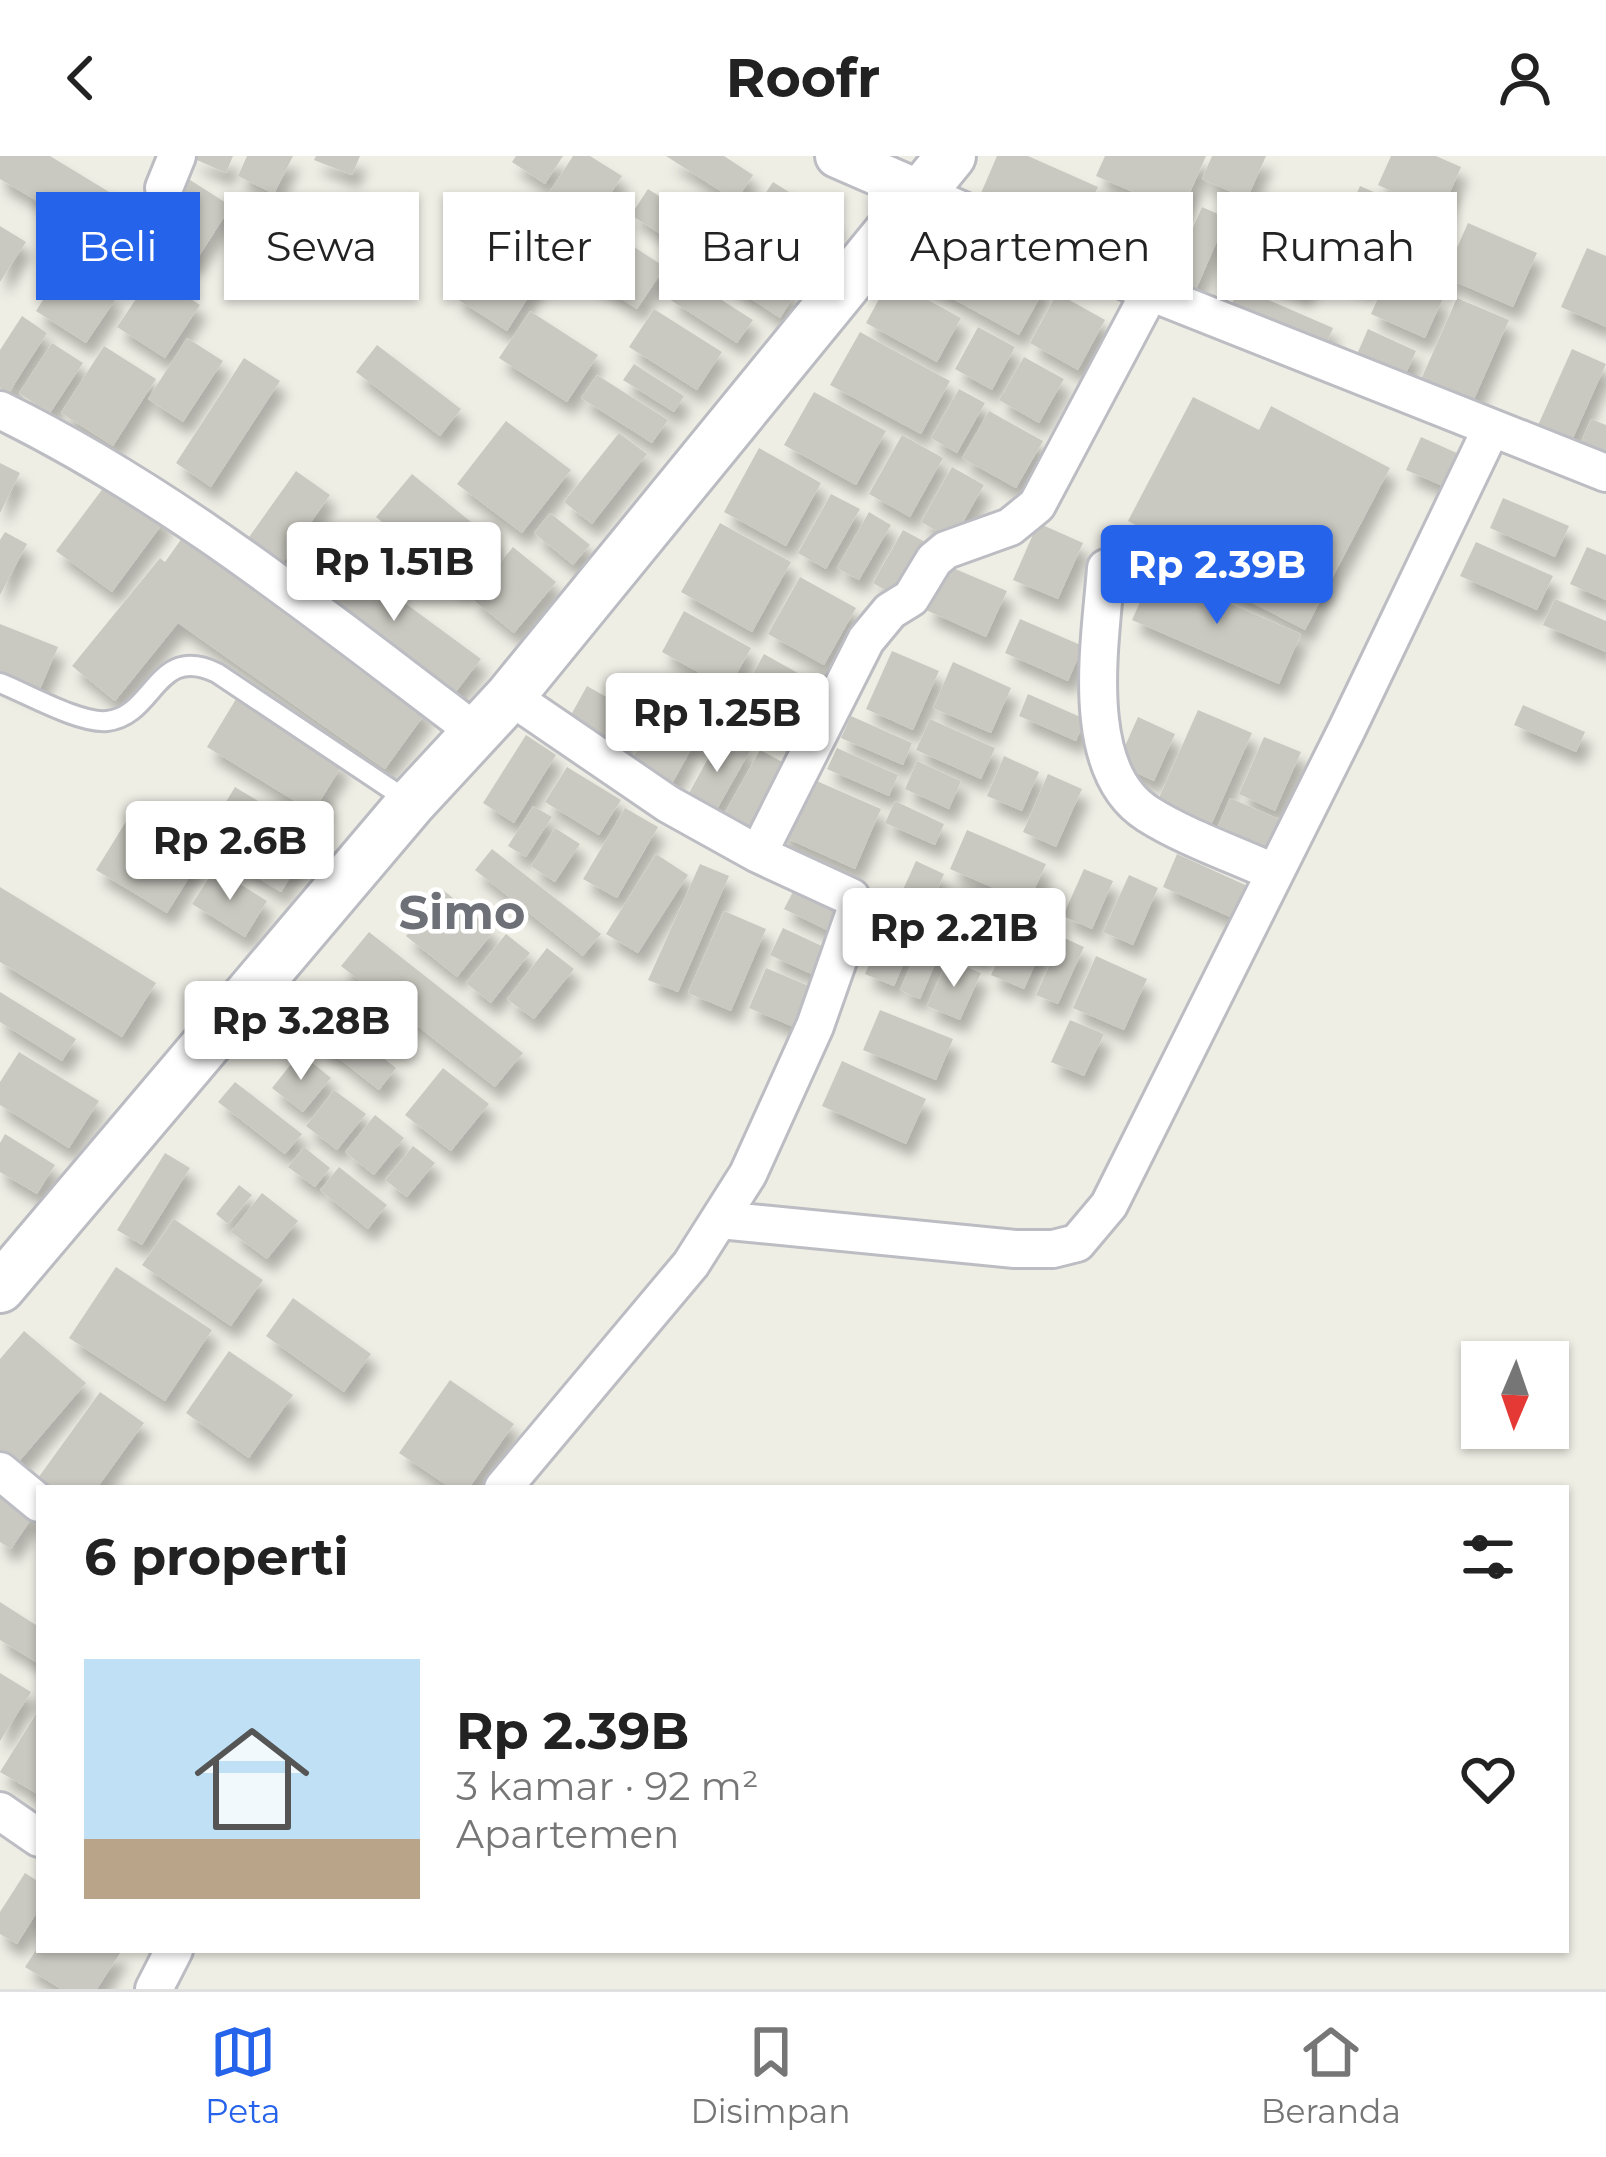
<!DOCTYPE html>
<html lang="id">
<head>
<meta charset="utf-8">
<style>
  :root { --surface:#fff; --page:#f6f6f6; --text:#222; --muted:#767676; --line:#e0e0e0; --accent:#2563eb }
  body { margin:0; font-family:Montserrat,sans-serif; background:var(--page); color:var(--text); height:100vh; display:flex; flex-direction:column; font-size:45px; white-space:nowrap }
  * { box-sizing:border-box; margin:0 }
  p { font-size:39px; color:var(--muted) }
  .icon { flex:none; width:66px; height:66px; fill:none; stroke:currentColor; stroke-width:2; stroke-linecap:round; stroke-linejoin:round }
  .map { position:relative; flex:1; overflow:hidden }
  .side { position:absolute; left:36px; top:1329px; width:1533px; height:468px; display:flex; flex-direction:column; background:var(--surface); border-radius:0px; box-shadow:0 3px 9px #0004 }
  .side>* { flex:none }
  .banner { position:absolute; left:36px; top:36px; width:1536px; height:108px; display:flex; gap:24px }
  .needle { width:78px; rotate:182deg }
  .controls { position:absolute; left:1461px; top:1185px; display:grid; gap:24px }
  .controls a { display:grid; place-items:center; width:108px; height:108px; border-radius:0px; background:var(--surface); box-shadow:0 3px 9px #0004; font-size:60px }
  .price { position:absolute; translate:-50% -102px; padding:0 27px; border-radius:12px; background:#fff; color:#222; font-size:39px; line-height:78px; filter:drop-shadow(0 3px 6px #0008) }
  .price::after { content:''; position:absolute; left:50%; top:72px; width:36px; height:27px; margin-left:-18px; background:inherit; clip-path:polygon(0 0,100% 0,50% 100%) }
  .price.active { background:var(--accent); color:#fff }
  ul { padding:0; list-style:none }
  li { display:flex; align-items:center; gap:36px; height:300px; padding:0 48px }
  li+li { border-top:3px solid var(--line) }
  li span { display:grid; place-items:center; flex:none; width:336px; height:240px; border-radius:0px; color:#555 }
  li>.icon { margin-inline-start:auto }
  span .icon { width:144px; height:144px; fill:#fffc; stroke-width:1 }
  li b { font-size:51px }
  h2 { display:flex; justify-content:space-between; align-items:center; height:144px; padding:0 48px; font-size:51px }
  .chip { padding:0 42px; border-radius:0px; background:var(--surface); box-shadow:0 3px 9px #0004; font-size:42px; line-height:108px }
  .chip.active { background:var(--accent); color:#fff }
  header { display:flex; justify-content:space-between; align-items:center; height:156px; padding:0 48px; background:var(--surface); font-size:54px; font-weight:700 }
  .menu { display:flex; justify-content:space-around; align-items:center; height:168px; border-top:3px solid var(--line); background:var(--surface); font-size:33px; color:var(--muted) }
  .menu a { display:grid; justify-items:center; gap:6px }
  .menu .active { color:var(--accent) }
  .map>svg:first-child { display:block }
</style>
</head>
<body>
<header><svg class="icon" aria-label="back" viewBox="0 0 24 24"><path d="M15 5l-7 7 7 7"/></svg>Roofr<svg class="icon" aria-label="person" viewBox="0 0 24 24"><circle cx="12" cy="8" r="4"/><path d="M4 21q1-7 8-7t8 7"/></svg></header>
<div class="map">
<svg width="1606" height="1833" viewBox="0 0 1606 1833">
  <defs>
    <filter id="shadow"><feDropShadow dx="7" dy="13" stdDeviation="6" flood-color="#0004"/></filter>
  </defs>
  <rect width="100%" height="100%" fill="#efeee5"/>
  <path fill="#cac9c1" filter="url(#shadow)" d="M0,0H50L142,56L119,94L0,23Z
    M188,0H233L226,17Z
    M247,0H293L274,38L238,20Z
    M316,0H360L352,19L314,4Z
    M516,0H563L545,28L512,6Z
    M573,0H590L622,20L585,77L541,49Z
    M666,0H724L753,19L736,45Z
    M997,0H1028L1098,31L1070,93L975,51Z
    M1105,0H1206L1181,57L1096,20Z
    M1212,0H1266L1247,43L1202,23Z
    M1391,0H1436L1461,11L1441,57L1378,29Z
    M187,22L231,50L194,108L150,80Z
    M773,26L837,66L816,97L752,57Z
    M1360,30L1383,40L1362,88L1339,78Z
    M648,33L714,75L696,101L631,59Z
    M1290,41L1335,60L1325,85L1279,66Z
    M1120,45L1173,68L1151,117L1098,94Z
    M1202,51L1227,62L1191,145L1166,133Z
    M1385,53L1447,79L1429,119L1368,91Z
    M1468,67L1537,97L1513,151L1444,121Z
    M928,68L1045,132L1019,179L902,115Z
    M0,70L26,86L0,126Z
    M494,79L546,113L507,175L454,141Z
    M617,80L665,111L637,153L589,122Z
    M1274,82L1320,103L1304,139L1258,118Z
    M1340,91L1378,108L1367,132L1329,115Z
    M1587,92L1606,100V171L1561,151Z
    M745,106L795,138L780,162L730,129Z
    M66,108L117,141L86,187L36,155Z
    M1389,117L1443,142L1425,182L1371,158Z
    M153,118L200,149L165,202L117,171Z
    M684,120L753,164L737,187L669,143Z
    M890,123L961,162L937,206L866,167Z
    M1239,131L1333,172L1321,200L1227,159Z
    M1057,137L1105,164L1078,214L1030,187Z
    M1457,142L1509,164L1471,250L1419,228Z
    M654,153L722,196L697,234L629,191Z
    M530,155L598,199L567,246L499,202Z
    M22,160L47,177L8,238L0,232V194Z
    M978,171L1015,191L992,234L955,213Z
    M1368,173L1416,195L1399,233L1351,212Z
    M860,176L950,225L921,278L830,229Z
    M187,182L223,205L183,266L148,243Z
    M52,187L83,207L50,257L19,237Z
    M377,189L461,253L440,280L356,216Z
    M104,190L156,223L113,290L61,257Z
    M1572,193L1606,208L1569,291L1535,276Z
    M1024,201L1064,223L1039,267L999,244Z
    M244,202L280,225L211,331L176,307Z
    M634,208L684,240L674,256L623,224Z
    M597,219L668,264L652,287L581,242Z
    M959,233L985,247L957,297L931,282Z
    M814,236L886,275L856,329L784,289Z
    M1193,241L1259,274L1271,250L1390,312L1305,474L1187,413L1194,398L1128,365Z
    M989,255L1043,285L1016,332L962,302Z
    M1591,263L1606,269V309L1577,296Z
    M506,265L571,314L522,377L457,328Z
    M619,277L647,298L592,368L564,346Z
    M902,279L943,302L910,361L869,338Z
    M1421,281L1459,298L1445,331L1406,314Z
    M759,292L821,327L786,390L724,356Z
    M0,307L20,317L0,357Z
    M952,311L984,329L953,384L921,366Z
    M296,315L330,339L282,408L247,384Z
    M412,318L498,388L462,433L376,361Z
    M110,323L166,363L112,436L56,395Z
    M831,338L860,353L826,413L798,397Z
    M1503,342L1569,370L1555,401L1490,372Z
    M869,356L891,369L859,424L837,412Z
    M550,357L590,389L573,409L534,377Z
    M720,367L791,406L752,476L681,436Z
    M1038,367L1083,387L1058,443L1013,424Z
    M903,374L929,388L899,442L873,427Z
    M5,376L27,388L0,439V384Z
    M182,382L427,555L385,613L178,467L115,545L72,510L160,402L165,406Z
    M1476,386L1553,420L1537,454L1460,420Z
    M513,391L556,426L514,477L471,442Z
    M1587,391L1606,399V444L1570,428Z
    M334,395L481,503L452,541L306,432Z
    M946,409L1007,435L986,481L926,454Z
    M1154,415L1301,478L1279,528L1132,464Z
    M800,421L856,452L824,509L768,478Z
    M1555,443L1606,465V496L1543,469Z
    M684,455L751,492L728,533L662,496Z
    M1020,463L1083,490L1068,525L1005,497Z
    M0,468L58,491L38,538L0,522Z
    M892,495L939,515L913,574L866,553Z
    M764,498L828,534L799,588L734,551Z
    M953,506L1011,532L991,577L933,552Z
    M587,530L638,559L618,596L566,568Z
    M1028,538L1085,563L1076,585L1019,560Z
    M665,542L707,565L669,633L628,611Z
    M236,543L343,608L313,656L207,591Z
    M1523,549L1585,576L1576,596L1514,569Z
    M1198,554L1252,577L1208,676L1154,653Z
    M851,560L912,587L903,609L841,582Z
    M1138,561L1175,578L1154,625L1117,608Z
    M930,563L995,592L981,623L916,594Z
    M722,577L751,593L712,662L684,646Z
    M526,579L556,599L514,667L483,647Z
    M1264,581L1301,596L1275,655L1239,638Z
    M837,592L898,619L889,640L827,613Z
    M760,594L790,610L748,686L718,669Z
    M1004,600L1039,616L1022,655L987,640Z
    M917,605L961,625L949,653L905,633Z
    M567,611L621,644L599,679L545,646Z
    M1048,618L1082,633L1056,691L1023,676Z
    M803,619L881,653L855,713L777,678Z
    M235,631L316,680L281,736L201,687Z
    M1230,642L1288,667L1275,696L1218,670Z
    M895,645L944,668L935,689L885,667Z
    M533,650L552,661L526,701L508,690Z
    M625,652L658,671L617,742L583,723Z
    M127,664L198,707L167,757L96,714Z
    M555,672L580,688L555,726L531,710Z
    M967,674L1046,708L1028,747L950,713Z
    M492,693L601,778L583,800L475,714Z
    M656,698L688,719L638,797L606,778Z
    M1177,698L1252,732L1237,764L1163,731Z
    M916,705L944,718L921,772L891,760Z
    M700,708L729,720L678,836L648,824Z
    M215,712L267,745L245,781L192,748Z
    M1084,713L1113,725L1092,773L1063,760Z
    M1129,719L1158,732L1133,789L1103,776Z
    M798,726L851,752L837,779L784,753Z
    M0,731L156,827L122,881L0,806Z
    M443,734L494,775L457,821L406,780Z
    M950,740L999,762L981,801L933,780Z
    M724,755L766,773L731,855L688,837Z
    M1016,763L1049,777L1024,833L991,819Z
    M783,772L835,796L822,823L770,799Z
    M885,773L913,786L894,830L865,818Z
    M369,776L523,897L495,931L341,810Z
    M506,778L530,797L491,847L466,827Z
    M1062,781L1084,791L1058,848L1036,839Z
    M921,785L941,794L920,843L900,834Z
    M547,792L574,813L534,863L507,843Z
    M1096,800L1147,823L1124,874L1073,852Z
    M948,803L981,817L960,864L927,850Z
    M766,812L821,835L803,875L749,852Z
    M0,836L76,883L62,905L0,866Z
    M880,854L953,883L936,924L863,894Z
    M331,862L396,912L379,934L314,883Z
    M1070,864L1104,878L1084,920L1051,906Z
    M19,896L99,945L69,992L0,949V926Z
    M300,897L331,922L303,956L272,932Z
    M842,905L926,943L906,988L822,950Z
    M443,912L489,948L451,995L405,959Z
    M235,926L302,978L285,998L218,946Z
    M334,934L366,958L337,994L306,970Z
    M375,959L404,982L374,1019L345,996Z
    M5,978L55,1009L37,1038L0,1016V987Z
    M413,990L435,1007L407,1041L385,1024Z
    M304,991L330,1012L315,1031L288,1011Z
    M165,997L190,1012L142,1089L117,1074Z
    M339,1011L387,1049L368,1073L320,1034Z
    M239,1029L252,1039L228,1068L216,1058Z
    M262,1037L298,1065L267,1103L231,1076Z
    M174,1063L263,1124L231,1170L142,1109Z
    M116,1111L212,1174L165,1245L69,1182Z
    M293,1142L371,1198L344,1236L266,1180Z
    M24,1175L86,1227L16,1309L0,1296V1203Z
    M229,1195L293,1239L249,1302L186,1257Z
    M450,1224L514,1268L469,1332H451L399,1297Z
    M100,1236L144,1267L97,1332H53L38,1322Z
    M0,1332L36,1356L11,1393L0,1386Z
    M0,1446L39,1471V1508L0,1484Z
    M0,1517L31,1536L0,1585Z
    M39,1553V1639L0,1616Z
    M25,1717L39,1726V1753L17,1788L0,1778V1756Z
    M36,1794H122L97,1833H61L25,1811Z"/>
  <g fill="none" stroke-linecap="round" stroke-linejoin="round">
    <g stroke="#bcbdc3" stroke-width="24">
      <path id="service" d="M0,527C26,537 80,568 107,565C155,560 156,487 217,517L407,644"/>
    </g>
    <g stroke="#bcbdc3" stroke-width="42">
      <path id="minor" d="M164,32L177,0
        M922,37L1150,136L1606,317
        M0,254C174,339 323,461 476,576
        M1106,412C1101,483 1077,613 1148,658C1186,682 1234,698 1275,717
        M758,698L866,484L890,455L911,442L934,404L946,394L1010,371L1037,349L1150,136
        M720,1064L1015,1093H1053L1077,1087L1109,1049L1347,573L1491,273
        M0,1315L39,1347
        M503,1332L691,1108L748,1018L815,870L856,753L851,741L758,698L668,648L510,540
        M0,1655L39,1682
        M154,1833L174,1794"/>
    </g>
    <g stroke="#bcbdc3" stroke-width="48">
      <path id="tertiary" d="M837,0L922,37"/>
    </g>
    <g stroke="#babcc2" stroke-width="54">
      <path id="secondary" d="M0,1132L411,647L510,540L951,0"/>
    </g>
    <use href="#service" stroke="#fff" stroke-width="18"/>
    <use href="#minor" stroke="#fff" stroke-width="36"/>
    <use href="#tertiary" stroke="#fff" stroke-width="42"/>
    <use href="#secondary" stroke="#fff" stroke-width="48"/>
  </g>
  <g text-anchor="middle" stroke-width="9" stroke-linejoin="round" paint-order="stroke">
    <g font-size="48" font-weight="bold" fill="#6e7077" stroke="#fff">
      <text x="462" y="773">Simo</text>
    </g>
  </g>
</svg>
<div class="controls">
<a><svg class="needle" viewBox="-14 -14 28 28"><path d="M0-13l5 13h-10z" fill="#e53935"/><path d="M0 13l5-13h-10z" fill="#767676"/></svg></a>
</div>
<b class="price" style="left:394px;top:468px">Rp 1.51B</b>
<b class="price active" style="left:1217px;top:471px">Rp 2.39B</b>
<b class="price" style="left:717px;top:619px">Rp 1.25B</b>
<b class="price" style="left:230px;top:747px">Rp 2.6B</b>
<b class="price" style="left:954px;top:834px">Rp 2.21B</b>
<b class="price" style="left:301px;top:927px">Rp 3.28B</b>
<div class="banner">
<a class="chip active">Beli</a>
<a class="chip">Sewa</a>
<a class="chip">Filter</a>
<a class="chip">Baru</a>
<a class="chip">Apartemen</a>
<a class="chip">Rumah</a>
</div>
<section class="side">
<h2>6 properti<svg class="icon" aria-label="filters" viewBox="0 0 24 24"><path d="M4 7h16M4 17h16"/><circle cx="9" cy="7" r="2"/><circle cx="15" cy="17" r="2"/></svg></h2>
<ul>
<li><span style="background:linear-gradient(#bfe0f5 75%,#b9a48a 0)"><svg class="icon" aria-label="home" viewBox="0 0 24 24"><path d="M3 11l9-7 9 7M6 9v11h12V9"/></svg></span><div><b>Rp 2.39B</b><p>3 kamar · 92 m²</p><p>Apartemen</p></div><svg class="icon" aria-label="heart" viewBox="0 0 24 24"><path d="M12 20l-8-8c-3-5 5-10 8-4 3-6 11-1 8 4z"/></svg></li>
</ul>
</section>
</div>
<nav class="menu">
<a class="active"><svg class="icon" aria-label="map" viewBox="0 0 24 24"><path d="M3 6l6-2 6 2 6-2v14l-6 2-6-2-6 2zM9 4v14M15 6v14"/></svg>Peta</a>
<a><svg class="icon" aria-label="saved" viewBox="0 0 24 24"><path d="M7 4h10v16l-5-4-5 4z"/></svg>Disimpan</a>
<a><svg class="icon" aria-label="home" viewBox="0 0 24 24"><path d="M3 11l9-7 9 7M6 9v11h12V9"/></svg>Beranda</a>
</nav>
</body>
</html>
